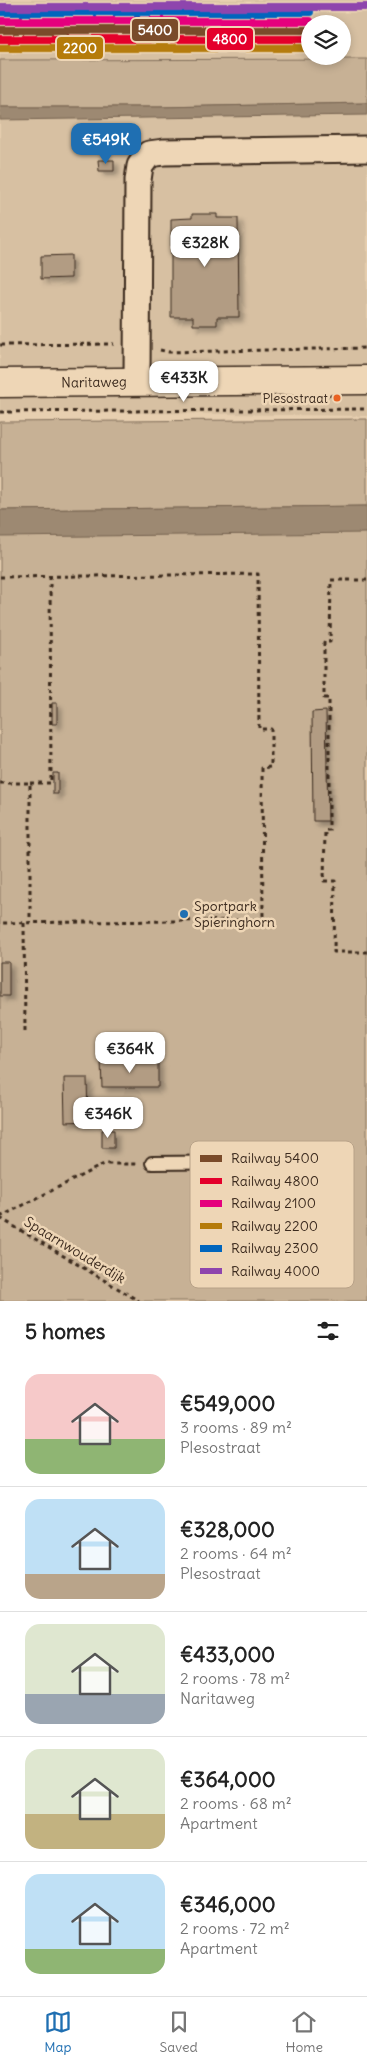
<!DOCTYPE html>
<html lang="en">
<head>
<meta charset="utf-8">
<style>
  :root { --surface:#fff; --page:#f6f6f6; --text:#222; --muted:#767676; --line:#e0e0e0; --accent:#1f6fb2 }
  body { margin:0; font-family:Delius,sans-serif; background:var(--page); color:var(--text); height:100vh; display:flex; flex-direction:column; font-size:19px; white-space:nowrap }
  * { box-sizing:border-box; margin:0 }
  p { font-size:16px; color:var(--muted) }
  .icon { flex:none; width:28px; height:28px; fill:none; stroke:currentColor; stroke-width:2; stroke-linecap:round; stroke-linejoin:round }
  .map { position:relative; height:1301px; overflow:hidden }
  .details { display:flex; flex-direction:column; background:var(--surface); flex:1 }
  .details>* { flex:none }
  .buttons { position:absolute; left:301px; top:15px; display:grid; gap:10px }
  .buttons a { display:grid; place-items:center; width:50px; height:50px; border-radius:50%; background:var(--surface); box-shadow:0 2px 8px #0003; font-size:25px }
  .price { position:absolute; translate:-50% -42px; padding:0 11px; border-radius:10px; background:#fff; color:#222; font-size:16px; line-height:32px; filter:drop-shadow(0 1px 2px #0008) }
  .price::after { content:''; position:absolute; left:50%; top:30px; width:15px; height:11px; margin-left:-8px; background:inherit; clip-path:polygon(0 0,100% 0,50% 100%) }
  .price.on { background:var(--accent); color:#fff }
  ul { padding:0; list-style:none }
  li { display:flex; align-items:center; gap:15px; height:125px; padding:0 25px }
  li+li { border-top:1px solid var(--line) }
  li span { display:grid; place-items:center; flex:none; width:140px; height:100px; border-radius:15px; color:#555 }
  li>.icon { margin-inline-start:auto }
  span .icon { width:60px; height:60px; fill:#fffc; stroke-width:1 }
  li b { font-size:21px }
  h2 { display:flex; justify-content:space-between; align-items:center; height:60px; padding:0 25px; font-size:21px }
  .dock { display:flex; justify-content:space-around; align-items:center; height:70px; border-top:1px solid var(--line); background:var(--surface); font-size:14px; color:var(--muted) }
  .dock a { display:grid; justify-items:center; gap:2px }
  .dock .on { color:var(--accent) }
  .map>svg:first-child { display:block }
</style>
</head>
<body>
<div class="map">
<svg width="367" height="1301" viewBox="0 0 367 1301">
  <defs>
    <filter id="shadow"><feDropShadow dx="4.5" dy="4.5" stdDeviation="2.5" flood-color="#0004"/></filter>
  </defs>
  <rect width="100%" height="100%" fill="#e7cfb0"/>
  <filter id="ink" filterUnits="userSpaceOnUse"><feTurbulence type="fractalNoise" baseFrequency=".02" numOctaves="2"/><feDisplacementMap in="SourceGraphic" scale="10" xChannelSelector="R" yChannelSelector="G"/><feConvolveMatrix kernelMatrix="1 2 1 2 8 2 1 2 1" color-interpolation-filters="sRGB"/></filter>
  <g filter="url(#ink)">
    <path fill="#d7c0a2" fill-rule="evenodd" d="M0,0H367V59L0,60ZM310,24H342V56H310Z
      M367,111V416L0,411V118Z"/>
    <path fill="#c7b195" stroke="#816e5a" d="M367,59V103L159,107H0V60Z
      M367,419V506L0,510V422Z
      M367,524V1301H0V528Z"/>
    <path fill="#9d8972" stroke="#766350" d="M367,103V115L0,120V107H159Z
      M367,506V533L0,537V510Z"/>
    <path fill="#b29c83" stroke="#3b2a1e" filter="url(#shadow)" d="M98,160H114V171H99Z
      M192,214H217V218H238L239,317H217V325H193V317H171V219L192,218Z
      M71,255V278L41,279V256Z
      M52,703H57V724H52Z
      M326,711L328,821H313L312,712Z
      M53,773H58V794H53Z
      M0,962H9V996H0Z
      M101,1061H158V1087H102Z
      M64,1078H87L88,1121L65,1122Z
      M102,1130H114V1148H102Z"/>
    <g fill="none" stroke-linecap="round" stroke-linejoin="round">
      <g stroke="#3b2a1e" stroke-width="16">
        <path id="lane" d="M152,1163L258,1162"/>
      </g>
      <g stroke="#3b2a1e" stroke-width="29">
        <path id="street" d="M137,382L138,180L140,166L149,154L164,152L367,149"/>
      </g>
      <g stroke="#3b2a1e" stroke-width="31">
        <path id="secondary" d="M0,383L367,380"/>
      </g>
      <path stroke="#3b2a1e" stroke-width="3" stroke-dasharray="4 4" stroke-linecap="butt" d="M0,345L114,344
        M160,350L169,352L367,348
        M0,412L367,409
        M0,577L258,574L259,729H271V767L262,768L263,920L0,923
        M367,580H331L330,642H324V698H329V830H325L324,881H335L334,952H367
        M0,783H30V923
        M30,783H51L50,577
        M24,923L25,1031
        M0,1217L104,1164H136
        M0,1218L139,1301"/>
      <use href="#lane" stroke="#eed6b6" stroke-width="12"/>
      <use href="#street" stroke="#eed6b6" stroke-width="25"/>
      <use href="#secondary" stroke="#eed6b6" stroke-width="28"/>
      <g stroke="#eed6b6" stroke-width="11">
        <path id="rail-1" d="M0,30H310"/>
      </g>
      <g stroke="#eed6b6" stroke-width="11">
        <path id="rail-2" d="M0,39H310"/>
      </g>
      <g stroke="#eed6b6" stroke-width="11">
        <path id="rail-3" d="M0,21H310"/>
      </g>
      <g stroke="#eed6b6" stroke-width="11">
        <path id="rail-4" d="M0,48H310"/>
      </g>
      <g stroke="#eed6b6" stroke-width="11">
        <path id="rail-5" d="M0,12H310"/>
      </g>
      <g stroke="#eed6b6" stroke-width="11">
        <path id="rail-6" d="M0,7H367"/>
      </g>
      <use href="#rail-1" stroke="#7a4b2a" stroke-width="8"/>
      <use href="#rail-2" stroke="#e4002b" stroke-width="8"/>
      <use href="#rail-3" stroke="#e5007d" stroke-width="8"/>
      <use href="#rail-4" stroke="#b57b0a" stroke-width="8"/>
      <use href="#rail-5" stroke="#0065bd" stroke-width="8"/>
      <use href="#rail-6" stroke="#8e44ad" stroke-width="8"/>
    </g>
  </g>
  <circle fill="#e96222" stroke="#eed6b6" stroke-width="2" cx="337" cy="398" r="4.5"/>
  <circle fill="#1f6fb2" stroke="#eed6b6" stroke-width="2" cx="184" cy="914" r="5"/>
  <g text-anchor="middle" stroke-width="5" stroke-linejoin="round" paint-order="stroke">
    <g font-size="13" fill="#3b2a1e" stroke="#eed6b6" text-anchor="end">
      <text x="328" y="403">Plesostraat</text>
    </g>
    <g font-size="14" fill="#3b2a1e" stroke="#eed6b6">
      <text transform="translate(94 382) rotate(-1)" y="5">Naritaweg</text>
      <text transform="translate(75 1250) rotate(31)" y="5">Spaarnwouderdijk</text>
    </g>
    <g font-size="14" fill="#3b2a1e" stroke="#eed6b6" text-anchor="start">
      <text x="194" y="911">Sportpark<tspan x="194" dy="16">Spieringhorn</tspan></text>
    </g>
  </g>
  <rect x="190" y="1141" width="164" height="147" rx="8" fill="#eed6b6" stroke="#b8a288" stroke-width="1"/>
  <rect x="200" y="1155" width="22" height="7" fill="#7a4b2a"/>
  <rect x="200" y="1178" width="22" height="6" fill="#e4002b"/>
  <rect x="200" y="1200" width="22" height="7" fill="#e5007d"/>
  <rect x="200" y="1223" width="22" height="6" fill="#b57b0a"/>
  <rect x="200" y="1245" width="22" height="7" fill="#0065bd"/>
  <rect x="200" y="1268" width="22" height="6" fill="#8e44ad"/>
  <g font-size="14" fill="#3b2a1e">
    <text x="231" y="1163">Railway 5400</text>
    <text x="231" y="1186">Railway 4800</text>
    <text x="231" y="1208">Railway 2100</text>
    <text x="231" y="1231">Railway 2200</text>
    <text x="231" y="1253">Railway 2300</text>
    <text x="231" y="1276">Railway 4000</text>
  </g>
  <g stroke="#eed6b6" stroke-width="2">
    <rect x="131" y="18" width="48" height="24" rx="5" fill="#7a4b2a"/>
    <rect x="206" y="27" width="48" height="24" rx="5" fill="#e4002b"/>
    <rect x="56" y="36" width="48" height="24" rx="5" fill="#b57b0a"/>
  </g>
  <g font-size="14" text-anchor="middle" font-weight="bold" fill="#fff">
    <text x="155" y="35">5400</text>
    <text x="230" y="44">4800</text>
    <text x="80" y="53">2200</text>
  </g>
</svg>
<div class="buttons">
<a><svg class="icon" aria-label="layers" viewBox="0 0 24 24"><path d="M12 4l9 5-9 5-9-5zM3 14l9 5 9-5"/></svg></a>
</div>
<b class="price on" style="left:106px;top:165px">€549K</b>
<b class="price" style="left:205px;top:268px">€328K</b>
<b class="price" style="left:184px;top:403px">€433K</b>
<b class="price" style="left:130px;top:1074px">€364K</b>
<b class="price" style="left:108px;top:1139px">€346K</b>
</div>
<section class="details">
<h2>5 homes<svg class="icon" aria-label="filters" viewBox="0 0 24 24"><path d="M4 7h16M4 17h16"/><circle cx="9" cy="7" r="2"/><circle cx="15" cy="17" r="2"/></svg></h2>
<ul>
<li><span style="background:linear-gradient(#f6c9c9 65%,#8fb573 0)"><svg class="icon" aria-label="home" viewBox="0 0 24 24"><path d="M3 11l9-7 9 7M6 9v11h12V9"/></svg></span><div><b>€549,000</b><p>3 rooms · 89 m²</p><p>Plesostraat</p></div></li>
<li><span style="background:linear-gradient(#bfe0f5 75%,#b9a48a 0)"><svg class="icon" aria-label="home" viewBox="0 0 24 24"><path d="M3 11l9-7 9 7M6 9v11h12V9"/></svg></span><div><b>€328,000</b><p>2 rooms · 64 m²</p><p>Plesostraat</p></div></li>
<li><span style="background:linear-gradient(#dfe7d0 70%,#9aa5b1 0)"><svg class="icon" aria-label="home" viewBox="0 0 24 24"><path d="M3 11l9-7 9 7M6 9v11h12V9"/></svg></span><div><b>€433,000</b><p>2 rooms · 78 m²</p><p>Naritaweg</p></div></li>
<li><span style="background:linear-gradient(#dfe7d0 65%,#c2b280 0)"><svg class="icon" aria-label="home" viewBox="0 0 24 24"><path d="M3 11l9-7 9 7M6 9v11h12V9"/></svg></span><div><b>€364,000</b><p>2 rooms · 68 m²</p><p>Apartment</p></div></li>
<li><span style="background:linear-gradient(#bfe0f5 75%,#8fb573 0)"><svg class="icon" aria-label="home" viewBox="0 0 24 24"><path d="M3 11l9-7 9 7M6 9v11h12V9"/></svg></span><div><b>€346,000</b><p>2 rooms · 72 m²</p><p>Apartment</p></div></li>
</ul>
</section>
<nav class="dock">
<a class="on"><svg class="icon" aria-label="map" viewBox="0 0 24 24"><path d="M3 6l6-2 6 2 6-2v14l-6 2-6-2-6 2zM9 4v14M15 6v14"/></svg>Map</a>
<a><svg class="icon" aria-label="saved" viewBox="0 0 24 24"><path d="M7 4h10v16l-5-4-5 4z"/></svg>Saved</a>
<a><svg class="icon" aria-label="home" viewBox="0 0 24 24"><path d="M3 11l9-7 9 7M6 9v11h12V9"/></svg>Home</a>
</nav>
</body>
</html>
